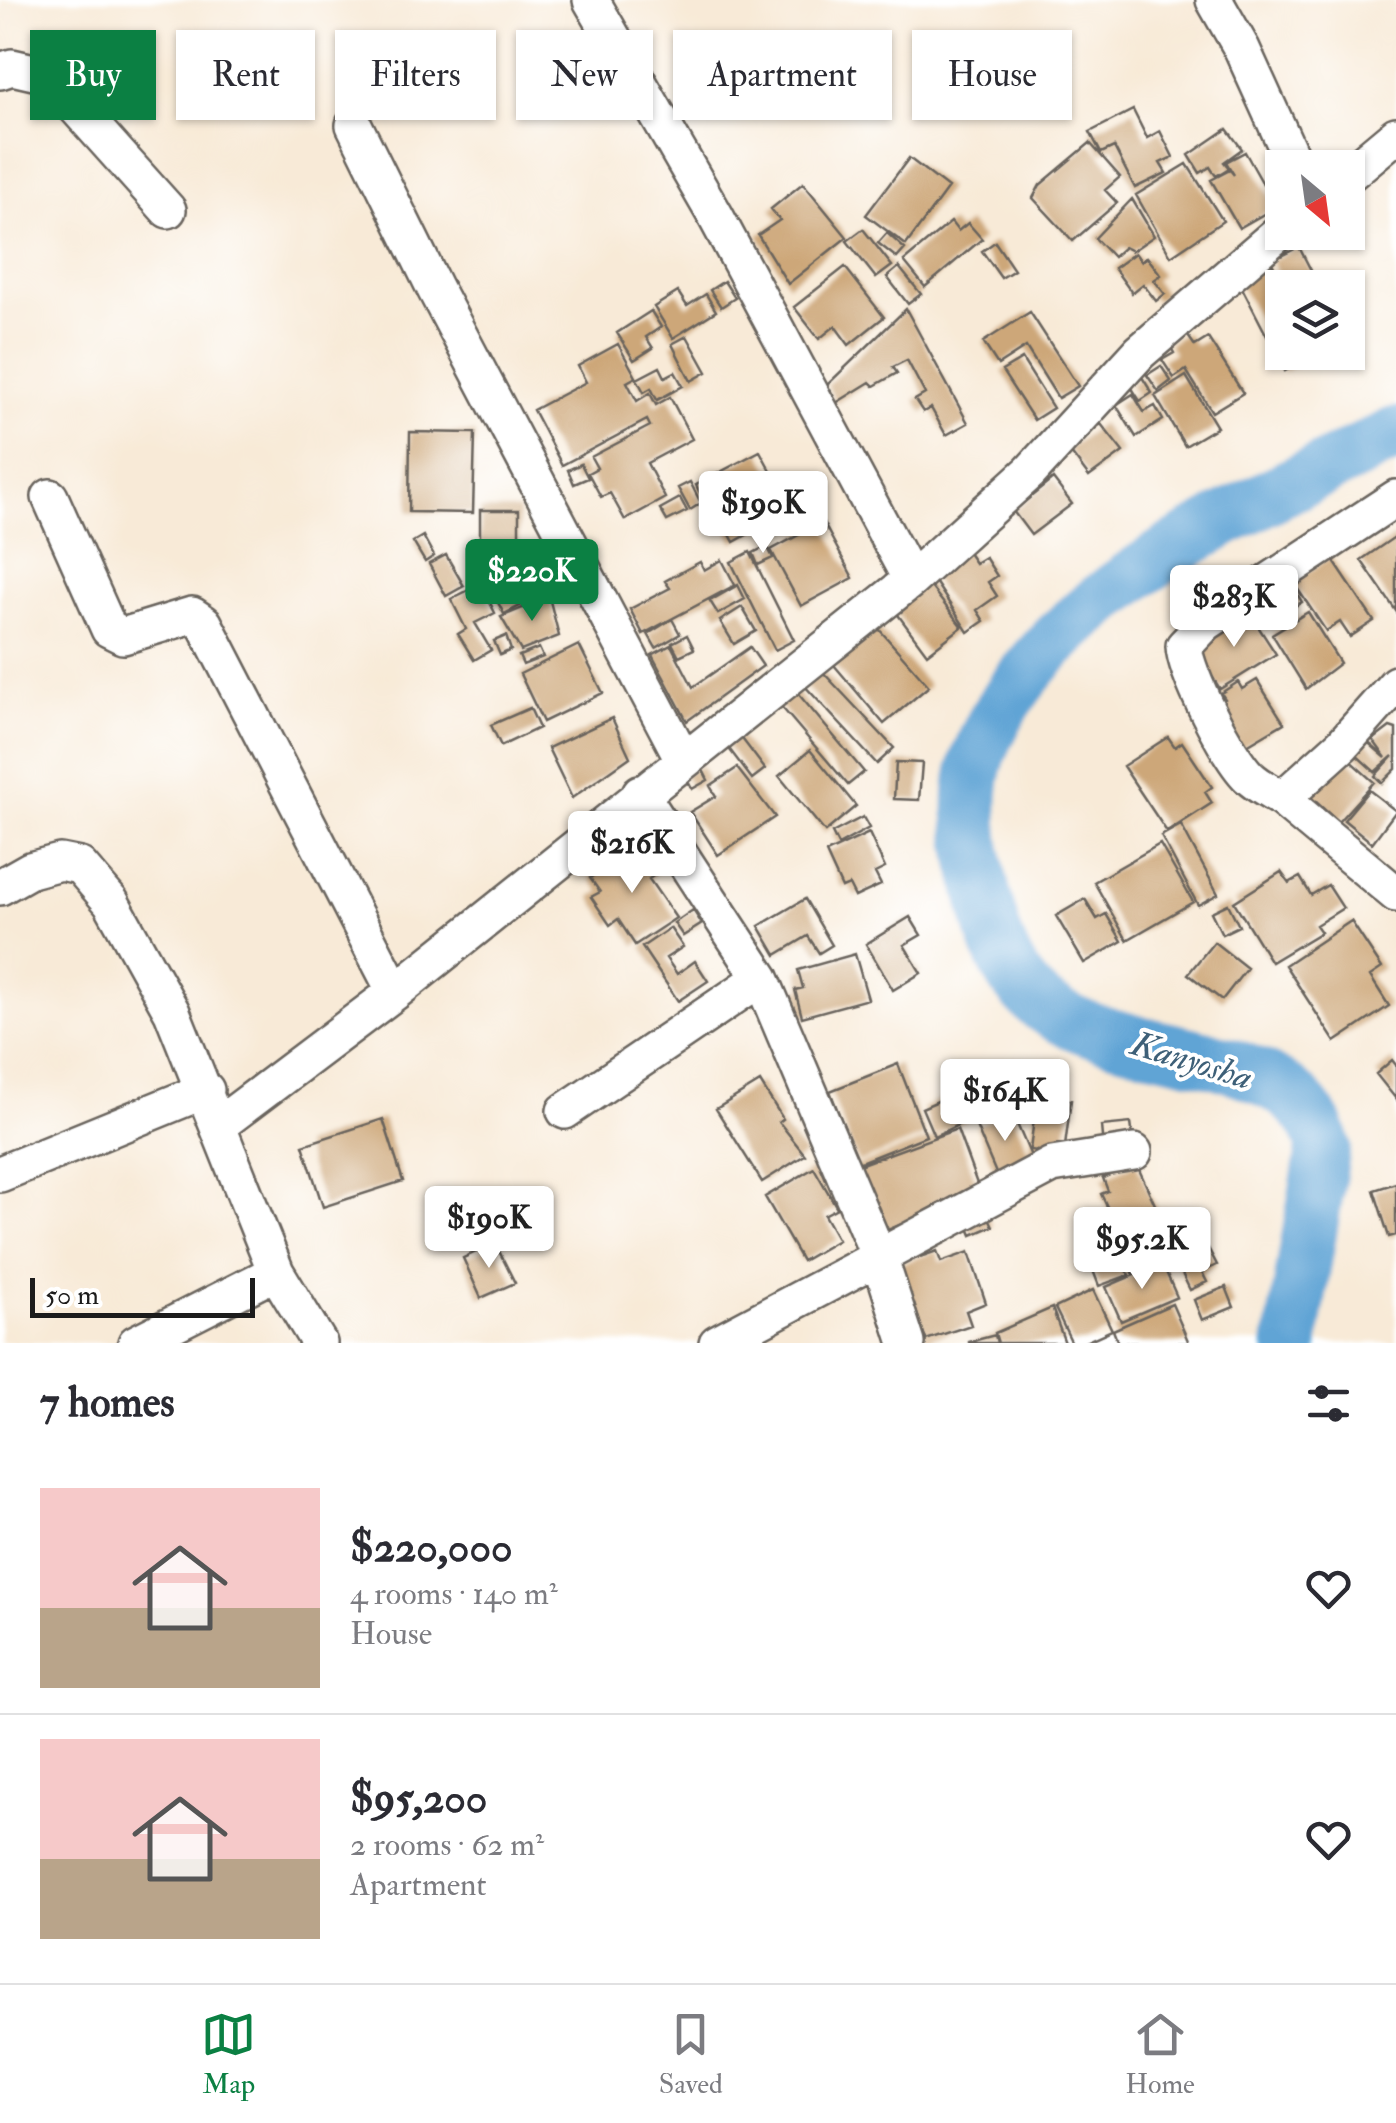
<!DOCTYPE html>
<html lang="en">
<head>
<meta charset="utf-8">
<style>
  :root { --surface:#fff; --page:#f7f7f7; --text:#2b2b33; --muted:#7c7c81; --line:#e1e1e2; --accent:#0b8043 }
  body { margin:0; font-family:"IM FELL Double Pica",serif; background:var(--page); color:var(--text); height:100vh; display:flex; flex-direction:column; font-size:38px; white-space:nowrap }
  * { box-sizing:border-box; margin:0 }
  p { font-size:32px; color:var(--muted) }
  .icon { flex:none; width:55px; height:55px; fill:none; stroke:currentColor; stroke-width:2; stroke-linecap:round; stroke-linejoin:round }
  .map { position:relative; height:1343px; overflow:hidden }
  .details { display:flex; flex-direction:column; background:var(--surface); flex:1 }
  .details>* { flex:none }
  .top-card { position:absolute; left:30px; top:30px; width:1338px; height:90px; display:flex; gap:20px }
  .needle { width:65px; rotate:151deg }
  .fabs { position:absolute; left:1265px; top:150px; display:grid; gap:20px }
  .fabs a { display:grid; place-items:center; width:100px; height:100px; border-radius:0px; background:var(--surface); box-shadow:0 2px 8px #0004; font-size:50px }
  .scale { position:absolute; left:30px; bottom:25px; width:225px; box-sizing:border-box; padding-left:10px; border:5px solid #1c1c1c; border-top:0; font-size:28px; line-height:35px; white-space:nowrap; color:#1c1c1c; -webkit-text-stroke:8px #fff; paint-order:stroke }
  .price { position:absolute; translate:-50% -85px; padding:0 22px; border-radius:10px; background:#fff; color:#222; font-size:32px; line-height:65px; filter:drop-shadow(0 2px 5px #0008) }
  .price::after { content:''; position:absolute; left:50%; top:60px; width:30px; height:22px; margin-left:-15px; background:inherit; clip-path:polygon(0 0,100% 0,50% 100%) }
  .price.selected { background:var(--accent); color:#fff }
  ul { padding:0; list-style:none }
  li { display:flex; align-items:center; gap:30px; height:250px; padding:0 40px }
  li+li { border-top:2px solid var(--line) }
  li span { display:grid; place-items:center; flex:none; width:280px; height:200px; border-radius:0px; color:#555 }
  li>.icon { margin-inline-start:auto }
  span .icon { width:120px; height:120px; fill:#fffc; stroke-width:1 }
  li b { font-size:42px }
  h2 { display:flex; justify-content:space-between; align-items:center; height:120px; padding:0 40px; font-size:42px }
  .tag { padding:0 35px; border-radius:0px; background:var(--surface); box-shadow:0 2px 8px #0004; font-size:35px; line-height:90px }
  .tag.selected { background:var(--accent); color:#fff }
  .menu { display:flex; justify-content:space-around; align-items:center; height:140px; border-top:2px solid var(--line); background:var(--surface); font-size:28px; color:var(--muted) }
  .menu a { display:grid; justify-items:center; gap:5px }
  .menu .selected { color:var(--accent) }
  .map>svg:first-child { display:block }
</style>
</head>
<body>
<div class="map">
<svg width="1396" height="1343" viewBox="0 0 1396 1343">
  <rect width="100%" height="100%" fill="#fff"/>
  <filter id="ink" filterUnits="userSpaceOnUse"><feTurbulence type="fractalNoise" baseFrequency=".01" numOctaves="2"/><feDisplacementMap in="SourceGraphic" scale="20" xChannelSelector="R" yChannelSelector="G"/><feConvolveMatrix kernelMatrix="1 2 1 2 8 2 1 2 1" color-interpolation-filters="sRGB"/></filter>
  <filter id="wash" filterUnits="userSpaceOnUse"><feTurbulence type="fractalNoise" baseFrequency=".0048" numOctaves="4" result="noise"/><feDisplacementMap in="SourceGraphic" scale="40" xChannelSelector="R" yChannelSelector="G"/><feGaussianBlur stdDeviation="2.25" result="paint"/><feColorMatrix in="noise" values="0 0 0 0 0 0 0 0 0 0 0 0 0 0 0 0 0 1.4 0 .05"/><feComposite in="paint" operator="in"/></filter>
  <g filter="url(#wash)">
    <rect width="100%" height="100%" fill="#f8ead7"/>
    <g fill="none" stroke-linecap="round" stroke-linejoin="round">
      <path stroke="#60a4d5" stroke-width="55" d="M1291,1343L1324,1146C1296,1035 1108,1066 1033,998C999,967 989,917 979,875C971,838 966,791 979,755C1038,595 1253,504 1396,434"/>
    </g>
    <g id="blocks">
      <path fill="#cda779" d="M1133,110L1147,138L1160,131L1173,157L1160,163L1166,173L1135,188L1114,147L1101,153L1090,132Z
        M1227,129L1242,149L1224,162L1229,168L1216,176L1210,167L1200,173L1189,155Z
        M1090,143L1120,177L1105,190L1117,203L1073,241L1033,198L1040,185Z
        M1245,152L1276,207L1239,228L1211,180L1230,170L1234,175L1226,162Z
        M909,158L948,188L906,245L866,215Z
        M1187,164L1223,221L1171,256L1136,195Z
        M803,183L847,237L788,284L758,235L780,220L771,209Z
        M1132,199L1154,236L1132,251L1124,247L1113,257L1095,238Z
        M951,222L958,231L968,223L982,239L925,287L904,261Z
        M863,229L892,266L876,278L847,241Z
        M887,233L905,249L897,258L878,243Z
        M995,242L1014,270L1001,278L982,251Z
        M1299,247L1320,288H1285L1271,261Z
        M1135,253L1141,261L1147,257L1161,275L1154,280L1165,294L1156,301L1143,284L1132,293L1114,268Z
        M1264,262L1282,299V352H1321L1285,371L1236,276Z
        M845,267L884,317L849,345L835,326L819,339L794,307Z
        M899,267L921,294L908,304L887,277Z
        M724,281L735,298L721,307L710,290Z
        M678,292L687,306L706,294L716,311L673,338L654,307Z
        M906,309L968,423L946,435L931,408L923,412L915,400L925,394L907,360L893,367L897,373L874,386L870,382L836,403L827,385Z
        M651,311L661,327L646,337L653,348L634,360L617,333Z
        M1030,312L1078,386L1058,398L1026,347L998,365L983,342Z
        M1186,333L1195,346L1208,338L1243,393L1212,412L1186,370L1174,378L1162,360L1174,353L1169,344Z
        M687,336L707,372L691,381L672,344Z
        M618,344L636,377L627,382L637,401L650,393L656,405L670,397L692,439L647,463L665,498L625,520L610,493L601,497L588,473L597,468L591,457L650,426L647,420L562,465L533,410L586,382L578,366Z
        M1022,359L1053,408L1034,420L1002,371Z
        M1161,366L1171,381L1158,391L1147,375Z
        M660,367L665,377L675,372L683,386L657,400L651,388L644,392L637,379Z
        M1186,376L1217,427L1185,446L1155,396Z
        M1142,377L1152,393L1140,401L1130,385Z
        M1133,394L1144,412L1155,406L1163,420L1136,437L1116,405Z
        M1101,424L1123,452L1089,477L1068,449Z
        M410,432L475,433L473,513L409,512Z
        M760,451L792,510L734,542L710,497L704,501L696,485Z
        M581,464L588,478L574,484L568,470Z
        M1053,479L1072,504L1031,535L1013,511Z
        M690,482L701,503L690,510L678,488Z
        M680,498L687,511L667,521L660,509Z
        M480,510H519V557H480Z
        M823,522L853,578L801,606L771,550Z
        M423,536L434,556L425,562L413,542Z
        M1396,536V611L1361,560Z
        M767,546L773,558L758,565L753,553Z
        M966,550L975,563L985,557L997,576L988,582L997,596L977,610L984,621L968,632L930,574Z
        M750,552L794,640L775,650L731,562Z
        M446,555L464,586L446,596L429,564Z
        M1331,557L1374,621L1350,637L1340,622L1326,631L1293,582Z
        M530,559L547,592L504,614L487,581Z
        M722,560L735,585L643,634L630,609L670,588L665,581L700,562L704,570Z
        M927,582L962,627L927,654L893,608Z
        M481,584L495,613L475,623L491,650L474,660L458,634L466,629L451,599Z
        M1291,584L1302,602L1265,624L1254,606Z
        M738,585L745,599L718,614L710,601Z
        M549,597L559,636L521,651L501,617Z
        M742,607L756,631L734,644L720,621Z
        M1248,611L1276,654L1220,689L1193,646Z
        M1308,612L1340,663L1306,689L1272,634Z
        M672,619L680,634L656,648L648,634Z
        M878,628L929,686L884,724L834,665Z
        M687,635L694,649L679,656L672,643Z
        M506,636L511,650L500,655L494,641Z
        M579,645L603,693L543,722L520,674Z
        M671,645L693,687L750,647L763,666L687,721L652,655Z
        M539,648L543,657L523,665L519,656Z
        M819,668L894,748L877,764L803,684Z
        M1257,680L1284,723L1240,749L1214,706L1225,699L1221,693L1238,682L1242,689Z
        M795,690L864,772L848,785L779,704Z
        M530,708L539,728L501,746L491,725Z
        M612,718L630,757L572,798L548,748Z
        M1390,727L1396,729V769L1382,783L1375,776L1393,756L1375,772L1345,745L1356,732L1386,758L1373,740Z
        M740,736L765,769L752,779L727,746Z
        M1168,737L1175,747L1182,742L1212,787L1205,792L1212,803L1167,832L1123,766Z
        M810,750L856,806L825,832L779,776Z
        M1338,750L1374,782L1338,822L1302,789Z
        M896,762L922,763L919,800L894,799Z
        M701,766L708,780L692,789L684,774Z
        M737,768L775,817L718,855L690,812L716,796L710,786Z
        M1369,790L1396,811L1372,843L1344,820Z
        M863,817L869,828L838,845L832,833Z
        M627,819L640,839L616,856L602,835Z
        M1181,825L1218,894L1198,905L1161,836Z
        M869,833L885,868L875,873L881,885L855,897L849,885L842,888L826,853Z
        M1160,844L1193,902L1127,940L1094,882Z
        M638,845L656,874L649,879L676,918L635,945L618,919L610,925L591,897L600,892L590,878Z
        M1281,872L1289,883L1300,877L1311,895L1328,885L1343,908L1316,925L1321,932L1271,962L1234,902Z
        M805,899L832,945L819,953L808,936L776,955L759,926Z
        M1085,899L1097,919L1106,914L1122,941L1084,963L1056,916Z
        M1228,904L1239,926L1222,934L1211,912Z
        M693,910L702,924L683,936L674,923Z
        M910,917L921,935L904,945L921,973L893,990L866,944Z
        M1351,921L1382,968L1370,976L1389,1006L1335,1042L1285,965Z
        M670,928L683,947L666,958L677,974L695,961L708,981L678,1001L642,947Z
        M1214,942L1247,968L1222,1000L1188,974Z
        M855,954L868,999L802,1017L795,990L803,988L798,970Z
        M1392,1060L1396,1065V1099L1376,1074Z
        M898,1064L926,1136L858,1163L830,1091Z
        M760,1082L783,1119L779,1122L805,1155L762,1182L716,1109Z
        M981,1082L993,1109L934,1136L922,1108Z
        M1037,1096L1071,1100L1064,1154L1030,1150Z
        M1011,1110L1034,1163L998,1178L976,1126Z
        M383,1119L403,1181L323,1207L303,1145Z
        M1131,1123L1134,1146L1103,1148L1101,1126Z
        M957,1129L980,1192L873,1236L848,1169Z
        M1136,1163L1157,1209L1125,1223L1121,1214L1112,1217L1101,1194L1108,1191L1103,1178Z
        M814,1168L837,1208L824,1215L838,1240L802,1261L765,1197Z
        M1396,1183V1235L1389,1237L1374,1190Z
        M984,1207L993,1226L972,1235L964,1216Z
        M1156,1213L1175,1255L1133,1274L1114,1232Z
        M1109,1221L1129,1275L1099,1286L1083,1244L1088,1243L1083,1230Z
        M495,1243L515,1283L481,1298L463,1258Z
        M1206,1244L1217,1265L1202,1272L1207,1282L1190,1290L1175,1259Z
        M937,1251L941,1262L969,1252L986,1303L966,1311L971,1325L926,1340L900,1264Z
        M1162,1263L1177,1297L1121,1321L1106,1287Z
        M1226,1287L1234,1307L1202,1320L1194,1300Z
        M1093,1290L1112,1330L1083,1343H1072L1055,1308Z
        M1172,1304L1189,1343H1118L1113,1330Z
        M1052,1308L1065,1343H998L995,1333Z
        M995,1335L997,1343H969V1342Z"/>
    </g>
  </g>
  <g filter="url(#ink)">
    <use href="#blocks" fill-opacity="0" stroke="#69645d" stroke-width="2.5"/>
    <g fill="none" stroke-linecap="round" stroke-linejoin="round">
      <g stroke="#69645d" stroke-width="40">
        <path id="minor" d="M591,0L715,215L911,580
          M1214,0L1242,49L1296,168
          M0,71L12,67L47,75L168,210
          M354,125L435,289L684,761
          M1348,175L1396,135
          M50,497L109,629L123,636L192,615L204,623L395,992
          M1396,684L1342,745L1282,799L1396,894
          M640,793L761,978L880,1259L907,1343
          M1282,799C1271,792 1258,786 1249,777C1229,758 1185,673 1184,646L1206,623L1396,498
          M0,887L30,870L60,862L80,866L111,902L172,1012L276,1272L319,1343
          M565,1111L761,978
          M220,1124L395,992L911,580L1030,472L1140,352L1282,230
          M0,1174L206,1090
          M136,1343L276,1272
          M717,1343L1052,1165L1134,1152"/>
      </g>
      <use href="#minor" stroke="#fff" stroke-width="35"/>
    </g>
  </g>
  <g text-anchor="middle" stroke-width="8" stroke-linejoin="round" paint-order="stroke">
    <g font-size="35" font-style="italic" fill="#3e6078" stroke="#fff">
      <text transform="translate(1192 1060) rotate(17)" y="12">Kanyosha</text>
    </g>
  </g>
</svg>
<div class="fabs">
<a><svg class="needle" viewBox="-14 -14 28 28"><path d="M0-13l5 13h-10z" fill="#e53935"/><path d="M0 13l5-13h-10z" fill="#7c7c81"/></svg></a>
<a><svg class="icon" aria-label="layers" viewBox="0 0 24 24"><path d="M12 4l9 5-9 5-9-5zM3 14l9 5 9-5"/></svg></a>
</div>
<div class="scale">50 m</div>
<b class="price" style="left:763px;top:556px">$190K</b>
<b class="price selected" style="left:532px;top:624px">$220K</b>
<b class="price" style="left:1234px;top:650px">$283K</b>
<b class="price" style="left:632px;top:896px">$216K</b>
<b class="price" style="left:1005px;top:1144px">$164K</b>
<b class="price" style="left:489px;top:1271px">$190K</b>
<b class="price" style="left:1142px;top:1292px">$95.2K</b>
<div class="top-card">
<a class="tag selected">Buy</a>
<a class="tag">Rent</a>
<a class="tag">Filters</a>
<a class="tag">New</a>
<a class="tag">Apartment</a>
<a class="tag">House</a>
</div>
</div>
<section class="details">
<h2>7 homes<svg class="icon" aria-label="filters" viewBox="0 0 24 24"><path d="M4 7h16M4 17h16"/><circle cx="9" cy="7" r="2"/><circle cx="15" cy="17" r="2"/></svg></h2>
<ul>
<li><span style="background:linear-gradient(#f6c9c9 60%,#b9a48a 0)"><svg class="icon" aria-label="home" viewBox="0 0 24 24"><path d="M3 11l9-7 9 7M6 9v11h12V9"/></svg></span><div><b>$220,000</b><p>4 rooms · 140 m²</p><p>House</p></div><svg class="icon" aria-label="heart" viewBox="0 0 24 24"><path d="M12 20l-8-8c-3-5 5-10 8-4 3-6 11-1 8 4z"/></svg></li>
<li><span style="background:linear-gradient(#f6c9c9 60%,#b9a48a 0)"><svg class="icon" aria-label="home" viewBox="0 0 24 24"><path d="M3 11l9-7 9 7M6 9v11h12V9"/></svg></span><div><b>$95,200</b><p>2 rooms · 62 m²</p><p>Apartment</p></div><svg class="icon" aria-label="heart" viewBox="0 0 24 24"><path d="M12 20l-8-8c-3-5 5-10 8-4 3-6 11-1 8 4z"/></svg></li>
</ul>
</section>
<nav class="menu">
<a class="selected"><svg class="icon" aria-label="map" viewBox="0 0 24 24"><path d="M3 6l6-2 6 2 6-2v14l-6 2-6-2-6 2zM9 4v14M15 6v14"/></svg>Map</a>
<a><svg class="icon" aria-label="saved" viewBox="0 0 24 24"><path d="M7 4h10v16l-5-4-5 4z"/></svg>Saved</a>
<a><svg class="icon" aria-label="home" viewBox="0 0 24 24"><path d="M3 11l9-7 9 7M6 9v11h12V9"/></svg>Home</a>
</nav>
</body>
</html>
